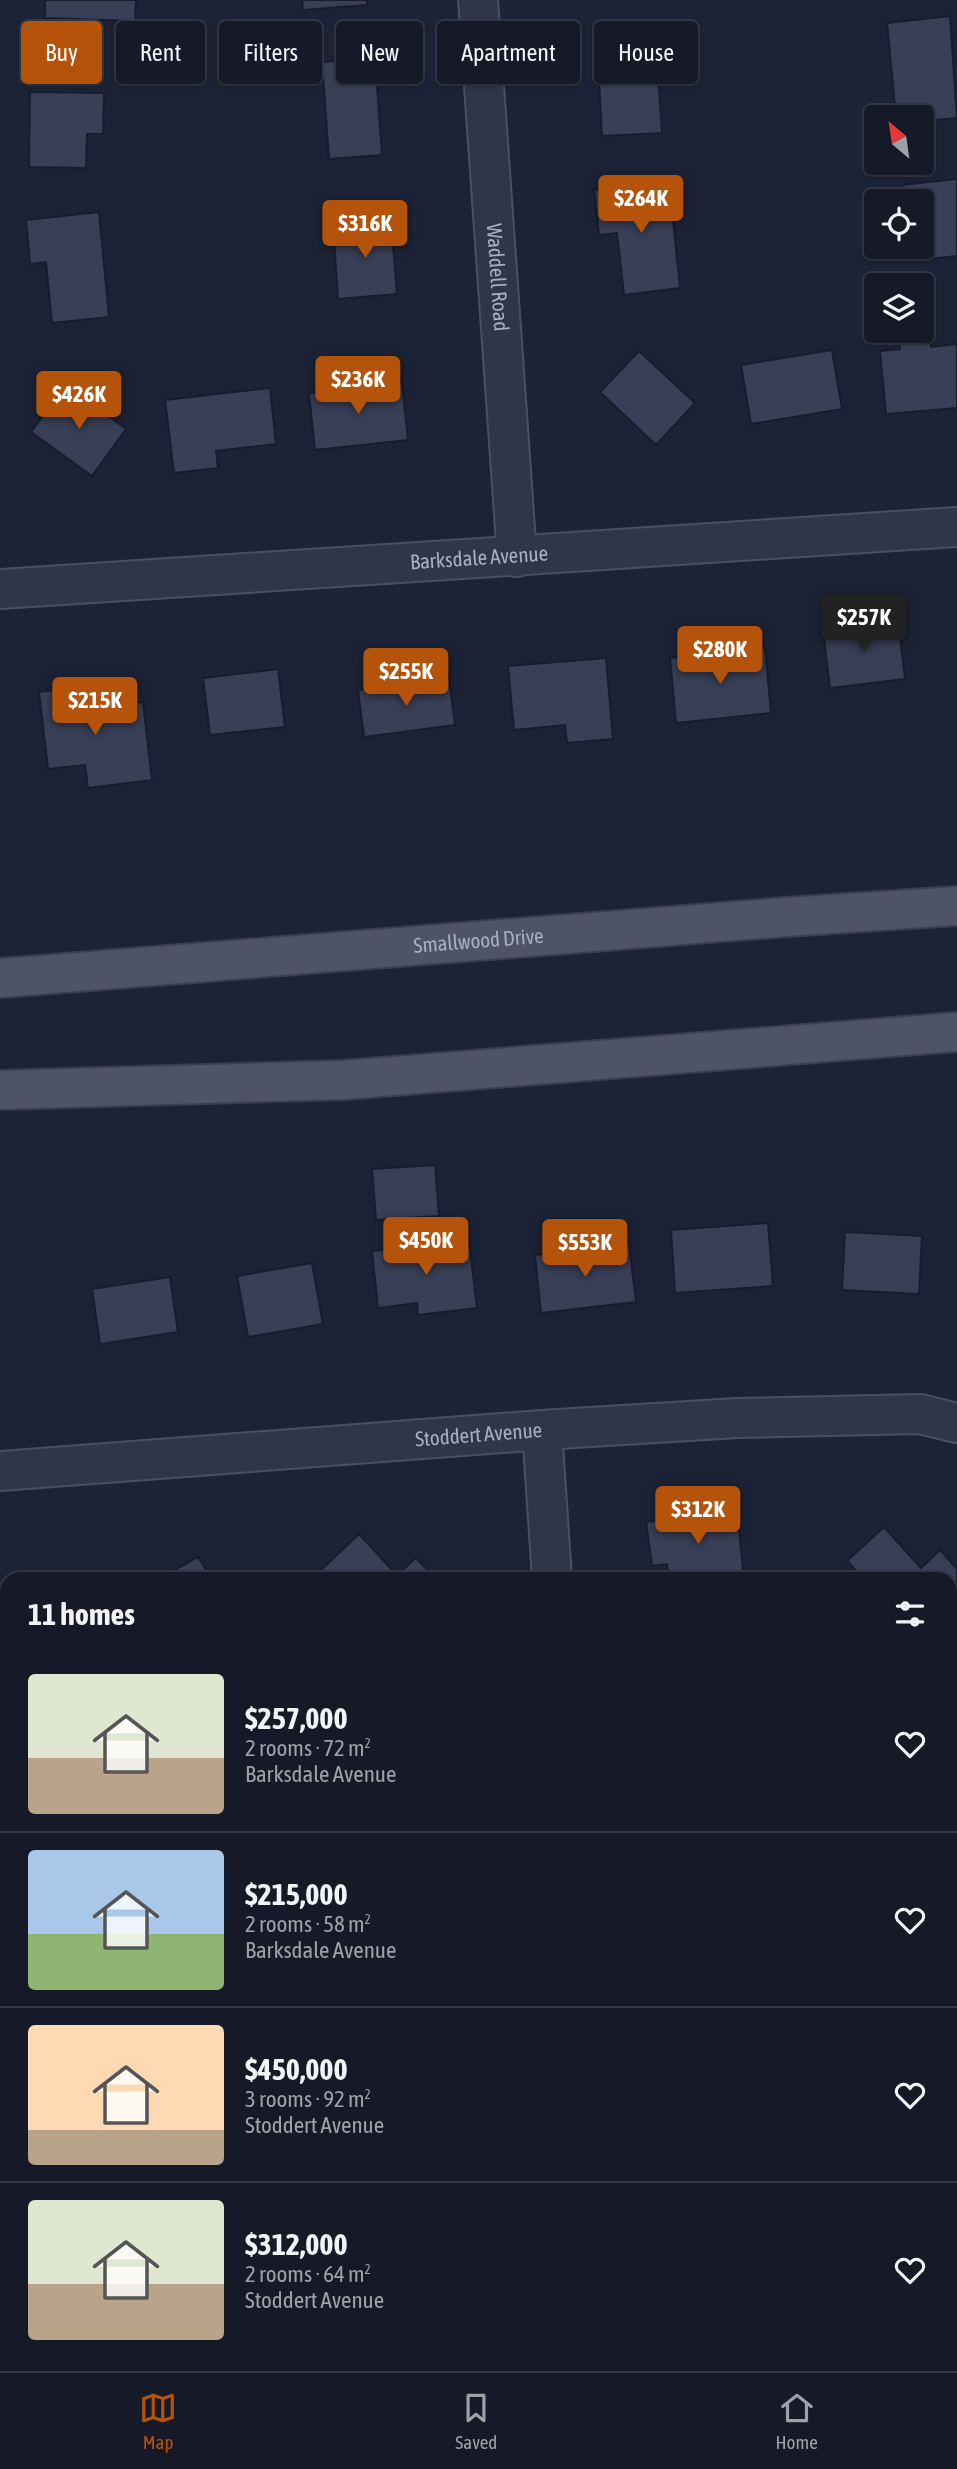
<!DOCTYPE html>
<html lang="en">
<head>
<meta charset="utf-8">
<style>
  :root { --surface:#161a28; --page:#1f2330; --text:#f1f3f6; --muted:#9ea1a8; --line:#353845; --accent:#b45309 }
  body { margin:0; font-family:"Asap Condensed",sans-serif; background:var(--page); color:var(--text); height:100vh; display:flex; flex-direction:column; font-size:26px; white-space:nowrap }
  * { box-sizing:border-box; margin:0 }
  p { font-size:23px; color:var(--muted) }
  .icon { flex:none; width:38px; height:38px; fill:none; stroke:currentColor; stroke-width:2; stroke-linecap:round; stroke-linejoin:round }
  .map { position:relative; flex:1; overflow:hidden }
  .side { position:absolute; left:0px; top:1572px; width:957px; height:800px; display:flex; flex-direction:column; background:var(--surface); border-radius:21px 21px 0 0; box-shadow:0 2px 5px #0004,0 0 0 2px var(--line) }
  .side>* { flex:none }
  .banner { position:absolute; left:21px; top:21px; width:915px; height:63px; display:flex; gap:14px }
  .needle { width:46px; rotate:331deg }
  .controls { position:absolute; left:864px; top:105px; display:grid; gap:14px }
  .controls a { display:grid; place-items:center; width:70px; height:70px; border-radius:7px; background:var(--surface); box-shadow:0 2px 5px #0004,0 0 0 2px var(--line); font-size:35px }
  .price { position:absolute; translate:-50% -60px; padding:0 16px; border-radius:7px; background:var(--accent); color:#fff; font-size:23px; line-height:46px; filter:drop-shadow(0 2px 4px #0008) }
  .price::after { content:''; position:absolute; left:50%; top:42px; width:21px; height:16px; margin-left:-10px; background:inherit; clip-path:polygon(0 0,100% 0,50% 100%) }
  .price.current { background:#222; color:#fff }
  ul { padding:0; list-style:none }
  li { display:flex; align-items:center; gap:21px; height:175px; padding:0 28px }
  li+li { border-top:2px solid var(--line) }
  li span { display:grid; place-items:center; flex:none; width:196px; height:140px; border-radius:7px; color:#555 }
  li>.icon { margin-inline-start:auto }
  span .icon { width:84px; height:84px; fill:#fffc; stroke-width:1 }
  li b { font-size:30px }
  h2 { display:flex; justify-content:space-between; align-items:center; height:84px; padding:0 28px; font-size:30px }
  .chip { padding:0 24px; border-radius:7px; background:var(--surface); box-shadow:0 2px 5px #0004,0 0 0 2px var(--line); font-size:24px; line-height:63px }
  .chip.current { background:var(--accent); color:#fff }
  .tabs { display:flex; justify-content:space-around; align-items:center; height:98px; border-top:2px solid var(--line); background:var(--surface); font-size:19px; color:var(--muted) }
  .tabs a { display:grid; justify-items:center; gap:4px }
  .tabs .current { color:var(--accent) }
  .map>svg:first-child { display:block }
</style>
</head>
<body>
<div class="map">
<svg width="957" height="2371" viewBox="0 0 957 2371">
  <rect width="100%" height="100%" fill="#1d2336"/>
  <path fill="#393f57" stroke="#181c2d" stroke-width="2" d="M45,0H136L135,21L45,18Z
    M302,0H367V5L303,10Z
    M950,16L957,118L922,121V117H896L887,23Z
    M657,57L662,133L602,136L598,61Z
    M375,58L382,155L329,159L322,62Z
    M30,92L104,93L103,134H87L86,168L29,167Z
    M957,179V256L910,261L909,247H922V201H904L902,185Z
    M669,181L680,288L624,295L617,233L599,235L594,190Z
    M99,212L109,317L52,323L46,262L30,264L26,220Z
    M391,220L397,294L338,299L333,225Z
    M922,327H929L931,347L957,344V408L886,414L880,351L900,349L898,331H922Z
    M832,350L842,409L751,424L741,365Z
    M639,351L695,403L656,445L600,392Z
    M402,383L408,440L315,450L309,393Z
    M66,385L126,429L92,476L31,432Z
    M270,388L276,444L216,451L218,468L174,473L165,400Z
    M898,621L905,679L830,688L823,630Z
    M765,648L771,713L676,723L670,658Z
    M606,658L613,739L567,743L565,725L514,730L508,666Z
    M278,669L285,727L210,735L203,678Z
    M449,678L455,725L364,737L358,690Z
    M89,685L92,709L143,702L152,780L88,788L85,765L48,769L39,692Z
    M435,1165L439,1216L376,1220L372,1169Z
    M768,1223L773,1286L675,1293L671,1230Z
    M845,1232L922,1236L919,1294L842,1290Z
    M469,1240L477,1308L418,1315L417,1303L378,1308L372,1251Z
    M629,1244L636,1302L541,1313L535,1255Z
    M312,1263L323,1324L248,1337L237,1276Z
    M170,1277L178,1332L100,1344L92,1289Z
    M737,1511L744,1578H669L667,1564L652,1566L646,1522Z
    M884,1527L921,1568L940,1550L957,1569V1601L950,1607V1578H863L847,1561Z
    M359,1534L397,1575L416,1558L435,1578H329L321,1570Z
    M198,1557L211,1578H161Z
    M957,1704V1781L950,1782V1705Z
    M950,1845H957V1937H950Z
    M957,2004V2081H950V2005Z
    M950,2149H957V2246H952Z
    M164,2364H221V2371H164Z
    M393,2364H467V2371H393Z"/>
  <g fill="none" stroke-linecap="round" stroke-linejoin="round">
    <g stroke="#4b4f62" stroke-width="42">
      <g id="minor">
        <path id="s1" d="M478,0L517,557"/>
        <path id="s2" d="M0,589L957,527"/>
        <path d="M542,1430L552,1578"/>
        <path id="s3" d="M0,1471L542,1430L737,1418L920,1414L957,1423"/>
        <path d="M0,1897L7,2043"/>
        <path d="M20,2364V2371"/>
        <path d="M596,2364V2371"/>
      </g>
    </g>
    <g stroke="#3a3e50" stroke-width="42">
      <g id="major">
        <path id="s4" d="M0,978L786,917L957,906"/>
        <path d="M0,1090L343,1080L957,1032"/>
      </g>
    </g>
    <use href="#minor" stroke="#303547" stroke-width="38"/>
    <use href="#major" stroke="#4e5367" stroke-width="38"/>
  </g>
  <g text-anchor="middle" stroke-width="5" stroke-linejoin="round" paint-order="stroke">
    <g font-size="21" fill="#aaaec4" stroke="#161b2b">
      <text dy="7" stroke="none"><textPath href="#s1" startOffset="278">Waddell Road</textPath></text>
      <text dy="7" stroke="none"><textPath href="#s2" startOffset="480">Barksdale Avenue</textPath></text>
      <text dy="7" stroke="none"><textPath href="#s4" startOffset="480">Smallwood Drive</textPath></text>
      <text dy="7" stroke="none"><textPath href="#s3" startOffset="480">Stoddert Avenue</textPath></text>
    </g>
  </g>
</svg>
<div class="controls">
<a><svg class="needle" viewBox="-14 -14 28 28"><path d="M0-13l5 13h-10z" fill="#e53935"/><path d="M0 13l5-13h-10z" fill="#9ea1a8"/></svg></a>
<a><svg class="icon" aria-label="locate" viewBox="0 0 24 24"><circle cx="12" cy="12" r="6"/><path d="M12 2v4M12 18v4M2 12h4M18 12h4"/></svg></a>
<a><svg class="icon" aria-label="layers" viewBox="0 0 24 24"><path d="M12 4l9 5-9 5-9-5zM3 14l9 5 9-5"/></svg></a>
</div>
<b class="price" style="left:641px;top:235px">$264K</b>
<b class="price" style="left:365px;top:260px">$316K</b>
<b class="price" style="left:358px;top:416px">$236K</b>
<b class="price" style="left:79px;top:431px">$426K</b>
<b class="price current" style="left:864px;top:654px">$257K</b>
<b class="price" style="left:720px;top:686px">$280K</b>
<b class="price" style="left:406px;top:708px">$255K</b>
<b class="price" style="left:95px;top:737px">$215K</b>
<b class="price" style="left:426px;top:1277px">$450K</b>
<b class="price" style="left:585px;top:1279px">$553K</b>
<b class="price" style="left:698px;top:1546px">$312K</b>
<div class="banner">
<a class="chip current">Buy</a>
<a class="chip">Rent</a>
<a class="chip">Filters</a>
<a class="chip">New</a>
<a class="chip">Apartment</a>
<a class="chip">House</a>
</div>
<section class="side">
<h2>11 homes<svg class="icon" aria-label="filters" viewBox="0 0 24 24"><path d="M4 7h16M4 17h16"/><circle cx="9" cy="7" r="2"/><circle cx="15" cy="17" r="2"/></svg></h2>
<ul>
<li><span style="background:linear-gradient(#dfe7d0 60%,#b9a48a 0)"><svg class="icon" aria-label="home" viewBox="0 0 24 24"><path d="M3 11l9-7 9 7M6 9v11h12V9"/></svg></span><div><b>$257,000</b><p>2 rooms · 72 m²</p><p>Barksdale Avenue</p></div><svg class="icon" aria-label="heart" viewBox="0 0 24 24"><path d="M12 20l-8-8c-3-5 5-10 8-4 3-6 11-1 8 4z"/></svg></li>
<li><span style="background:linear-gradient(#a9c7e8 60%,#8fb573 0)"><svg class="icon" aria-label="home" viewBox="0 0 24 24"><path d="M3 11l9-7 9 7M6 9v11h12V9"/></svg></span><div><b>$215,000</b><p>2 rooms · 58 m²</p><p>Barksdale Avenue</p></div><svg class="icon" aria-label="heart" viewBox="0 0 24 24"><path d="M12 20l-8-8c-3-5 5-10 8-4 3-6 11-1 8 4z"/></svg></li>
<li><span style="background:linear-gradient(#ffd9b3 75%,#b9a48a 0)"><svg class="icon" aria-label="home" viewBox="0 0 24 24"><path d="M3 11l9-7 9 7M6 9v11h12V9"/></svg></span><div><b>$450,000</b><p>3 rooms · 92 m²</p><p>Stoddert Avenue</p></div><svg class="icon" aria-label="heart" viewBox="0 0 24 24"><path d="M12 20l-8-8c-3-5 5-10 8-4 3-6 11-1 8 4z"/></svg></li>
<li><span style="background:linear-gradient(#dfe7d0 60%,#b9a48a 0)"><svg class="icon" aria-label="home" viewBox="0 0 24 24"><path d="M3 11l9-7 9 7M6 9v11h12V9"/></svg></span><div><b>$312,000</b><p>2 rooms · 64 m²</p><p>Stoddert Avenue</p></div><svg class="icon" aria-label="heart" viewBox="0 0 24 24"><path d="M12 20l-8-8c-3-5 5-10 8-4 3-6 11-1 8 4z"/></svg></li>
</ul>
</section>
</div>
<nav class="tabs">
<a class="current"><svg class="icon" aria-label="map" viewBox="0 0 24 24"><path d="M3 6l6-2 6 2 6-2v14l-6 2-6-2-6 2zM9 4v14M15 6v14"/></svg>Map</a>
<a><svg class="icon" aria-label="saved" viewBox="0 0 24 24"><path d="M7 4h10v16l-5-4-5 4z"/></svg>Saved</a>
<a><svg class="icon" aria-label="home" viewBox="0 0 24 24"><path d="M3 11l9-7 9 7M6 9v11h12V9"/></svg>Home</a>
</nav>
</body>
</html>
